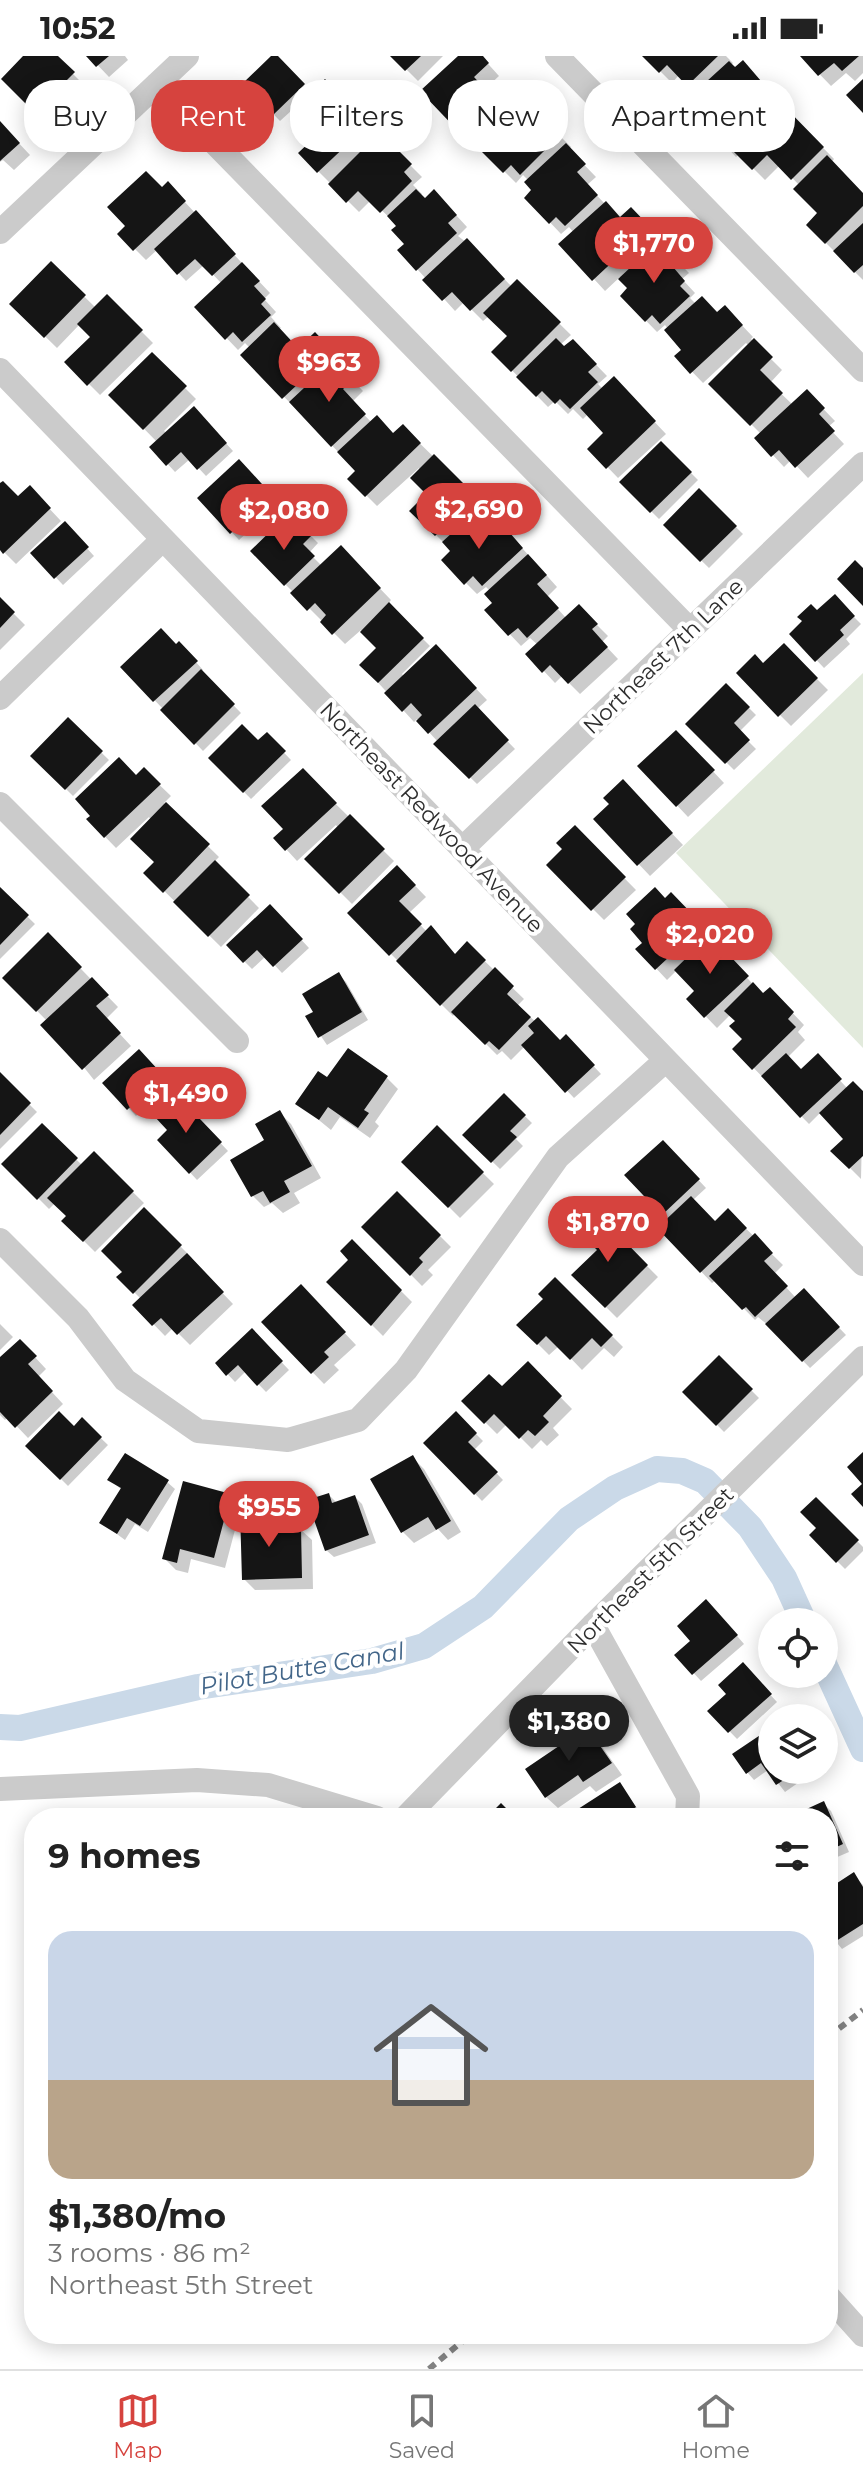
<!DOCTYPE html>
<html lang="en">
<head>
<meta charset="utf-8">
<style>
  :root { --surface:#fff; --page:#f6f6f6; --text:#222; --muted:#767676; --line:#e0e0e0; --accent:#d6433e }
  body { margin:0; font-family:Montserrat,sans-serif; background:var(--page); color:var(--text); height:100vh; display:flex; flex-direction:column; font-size:30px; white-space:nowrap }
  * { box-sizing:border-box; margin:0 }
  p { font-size:26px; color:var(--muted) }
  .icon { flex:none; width:44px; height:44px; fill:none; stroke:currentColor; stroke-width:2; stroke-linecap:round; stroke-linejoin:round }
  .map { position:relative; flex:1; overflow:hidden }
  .panel { position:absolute; left:24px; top:1752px; width:814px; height:536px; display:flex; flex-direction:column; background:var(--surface); border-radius:32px; box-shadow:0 4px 20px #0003 }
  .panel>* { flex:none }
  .top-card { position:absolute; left:24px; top:24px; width:816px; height:72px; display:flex; gap:16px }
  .buttons { position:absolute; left:758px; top:1552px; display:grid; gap:16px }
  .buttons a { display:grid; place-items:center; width:80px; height:80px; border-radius:50%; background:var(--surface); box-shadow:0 4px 20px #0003; font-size:40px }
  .price { position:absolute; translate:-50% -68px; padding:0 18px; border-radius:28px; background:var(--accent); color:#fff; font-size:26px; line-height:52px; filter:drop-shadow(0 2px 4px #0008) }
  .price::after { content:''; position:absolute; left:50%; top:48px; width:24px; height:18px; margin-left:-12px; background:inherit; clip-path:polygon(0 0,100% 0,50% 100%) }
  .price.on { background:#222; color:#fff }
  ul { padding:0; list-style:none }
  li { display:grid; align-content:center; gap:16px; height:424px; padding:0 24px }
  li+li { border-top:2px solid var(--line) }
  li span { display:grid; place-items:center; height:248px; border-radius:24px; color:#555 }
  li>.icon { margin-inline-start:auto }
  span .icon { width:144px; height:144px; fill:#fffc; stroke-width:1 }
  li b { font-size:34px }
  h2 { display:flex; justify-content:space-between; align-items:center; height:96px; padding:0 24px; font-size:34px }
  .pill { padding:0 28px; border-radius:32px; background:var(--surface); box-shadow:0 4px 20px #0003; font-size:28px; line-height:72px }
  .pill.on { background:var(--accent); color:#fff }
  .status { display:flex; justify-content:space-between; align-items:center; height:56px; padding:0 40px; background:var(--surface); direction:ltr }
  .status svg { height:22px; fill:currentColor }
  .tabs { display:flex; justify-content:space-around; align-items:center; height:112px; border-top:2px solid var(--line); background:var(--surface); font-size:22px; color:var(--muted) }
  .tabs a { display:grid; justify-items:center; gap:4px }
  .tabs .on { color:var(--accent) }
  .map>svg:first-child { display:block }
</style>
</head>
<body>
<div class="status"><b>10:52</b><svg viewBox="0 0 49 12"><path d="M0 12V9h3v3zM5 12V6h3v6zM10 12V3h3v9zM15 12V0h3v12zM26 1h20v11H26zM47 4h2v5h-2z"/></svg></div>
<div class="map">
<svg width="863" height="2313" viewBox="0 0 863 2313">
  <rect width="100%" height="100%" fill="#fff"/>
  <path fill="#e2eadc" d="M863,617V992L676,797Z"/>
  <path fill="#0003" d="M26,0H55L84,29L65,48L72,56L55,74L3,23Z
    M89,0H125L128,4L109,21Z
    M274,0L312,38L325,26L378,82L380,79L422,121L413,129L422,138L420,140L425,144L445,147L467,171L458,180L479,196L512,231L517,226L571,279L560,289L564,293L573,285L607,320L598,328L603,333L614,323L666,378L618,422L590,393L606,378L588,358L583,363L573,353L568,358L555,345L548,351L494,296L510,280L489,260L483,265L464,246L455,255L400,194L406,188L394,166L371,144L359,156L301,98L317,82L291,55L280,65L244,28Z
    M393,0H443L418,25Z
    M460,0H481L499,20L484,34L503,55L535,67L541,61L571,91L569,93L596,121L587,129L605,148L621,163L631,154L660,184L658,185L689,217L682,223L695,237L690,242L696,248L717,259L736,263L753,281L751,283L782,314L770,327L793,349L807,336L835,365L828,371L844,388L808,422L791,404L784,411L757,382L761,378L711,328L749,290L746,287L703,327L677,300L684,294L668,273L665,269L657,276L622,240L630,232L620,221L605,235L594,223L574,177L569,171L561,178L527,142L534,134L528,124L523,119L516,127L481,92L490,83L485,79L474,89L423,35Z
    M645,0H726L733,7L731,9L754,18L777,44L771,50L775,55L781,49L834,103L831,107L863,139V224L808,169L820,157L799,129L780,109L765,124L739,98L736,101L707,70L719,59L679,19L672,27Z
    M802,0H863V17L855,25L846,17L831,30Z
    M0,67L30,99L14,114L3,104L0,106Z
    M168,128L270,237L264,243L276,256L271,261L281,272L279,273L298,294L315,279L342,308L339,310L363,335L352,346L372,367L394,379L403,371L482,448L472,458L494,480L514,483L557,531L547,541L566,562L579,551L608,580L602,586L618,603L580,638L562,620L555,627L528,598L538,589L530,582L521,590L487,554L495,547L490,535L486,531L477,538L466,527L453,496L412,455L429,438L419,412L377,450L350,423L358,416L243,299L250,292L245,287L238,294L197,251L222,228L204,209L186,225L157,194L146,204L120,178Z
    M51,208L96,252L107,241L153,287L100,339L67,306L92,281L80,268L57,292L12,248Z
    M152,299L196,343L164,375L167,377L201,360L233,395L206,420L190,403L175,416L152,391L157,386L111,339Z
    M661,387L698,424L659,463L622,426Z
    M239,406L278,448L239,484L200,442Z
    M0,430L18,443L30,432L61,465L16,508L0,492Z
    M699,435L743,478L709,512L665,469Z
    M65,468L94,500L63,529L33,497Z
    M309,478L318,487L309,497L322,510L341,492L391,544L388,548L430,590L402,618L404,621L436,591L487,644L477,653L515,693L477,728L436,688L438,686L417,663L414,666L362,609L378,592L361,574L345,588L253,496L292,480Z
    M834,541L861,568L846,583L850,588L824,612L792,578Z
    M0,544L25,569L0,594Z
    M176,590L186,595L203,614L201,616L241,657L203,695L123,611Z
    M784,590L828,634L791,670L738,617L763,610Z
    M726,629L756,659L739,676L756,693L734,714L688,668Z
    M68,664L109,704L73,740L33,700Z
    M676,676L724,727L688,761L640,710Z
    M267,679L291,704L251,743L211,702L258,687Z
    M144,714L171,740L164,747L219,801L214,806L259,852L221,891L146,817L156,806L151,764L149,761L116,792L89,764Z
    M302,715L394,805L352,848L307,803L338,772L336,769L297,805L276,782L285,773Z
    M623,726L683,789L650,820L596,763L612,748Z
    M575,772L636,834L604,864L549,809L565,793Z
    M397,811L426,841L409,857L427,876L456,899L467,888L524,943L517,950L560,986L566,981L601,1018L574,1042L525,990L511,1004L502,995L497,999L455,957L453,960L350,857Z
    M0,834L35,868L0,903Z
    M671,838L704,873L697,880L704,888L710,882L763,939L770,933L804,969L798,976L805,984L788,1001L801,1015L817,1000L848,1033L863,1037L861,1123L833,1095L846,1083L821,1056L809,1068L735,993L745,983L737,965L731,958L717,972L689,943L697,935L677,914L667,924L638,893L645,887L665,844Z
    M270,850L309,892L282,917L266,900L252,913L228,889Z
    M48,879L118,951L106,963L131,990L94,1024L47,965L5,922Z
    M339,919L346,926L368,964L327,989L308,961L316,956Z
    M348,995L387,1022L398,1033L375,1066L379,1070L370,1082L340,1061L331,1074L298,1047L328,1024Z
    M139,996L177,1036L160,1052L152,1044L136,1060L105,1027Z
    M0,1019L37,1056L0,1093Z
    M504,1040L532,1067L516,1083L523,1090L500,1113L465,1079Z
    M178,1042L228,1095L197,1124L160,1084L170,1074Z
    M280,1057L291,1068L321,1122L294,1137L300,1147L283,1157L272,1147L264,1151L253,1140L267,1085Z
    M42,1070L83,1110L94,1098L144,1147L95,1196L64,1165L69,1160L55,1147L49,1153L4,1108Z
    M437,1072L494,1128L460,1162L404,1106Z
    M663,1086L706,1132L693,1144L715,1168L728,1155L783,1209L774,1218L796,1242L804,1235L846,1279L810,1312L769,1270L758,1261L755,1264L716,1224L712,1227L660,1172L669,1164L627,1119Z
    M397,1137L451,1191L428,1214L433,1219L422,1230L364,1171Z
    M144,1154L192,1202L190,1203L233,1248L190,1289L173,1272L165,1280L135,1249L141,1243L119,1221L125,1216Z
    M600,1163L658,1221L617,1262L574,1219L600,1194Z
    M352,1186L412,1246L383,1280L329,1226L351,1204Z
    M555,1223L623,1291L614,1301L604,1292L582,1314L559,1290L549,1299L519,1269L545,1243Z
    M301,1231L356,1289L334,1309L339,1314L324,1328L264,1266Z
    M0,1268L13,1281L0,1294Z
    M252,1275L289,1314L266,1336L246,1315L235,1326L218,1308Z
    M20,1285L46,1313L38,1321L63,1348L28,1382L8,1361L5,1364L0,1359V1304Z
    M719,1302L759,1342L724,1376L685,1336Z
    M528,1308L572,1353L553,1372L559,1379L547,1390L541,1384L532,1393L507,1368L497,1378L464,1345L502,1333Z
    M456,1358L483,1385L474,1394L503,1424L482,1445L426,1387Z
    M82,1364L108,1389L68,1430L28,1390L74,1372Z
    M412,1401L424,1413L461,1476L448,1484L438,1473L414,1487L403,1476Z
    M110,1424L167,1426L175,1433L148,1476L135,1468L125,1484L102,1467L122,1434Z
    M329,1439L337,1447L355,1441L362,1448L376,1487L334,1501L326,1494Z
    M229,1440L241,1451L225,1512L191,1503L188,1517L176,1514L164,1502Z
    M816,1443L863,1491V1495L845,1513L811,1479L819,1472Z
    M265,1455L277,1467V1473H300L312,1484L313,1533L255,1534L244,1523Z
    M714,1553L744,1588L701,1625L677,1599L693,1585Z
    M743,1609L777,1646L737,1683L710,1655L729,1638Z
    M586,1673L598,1685L622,1719L596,1736L590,1730L558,1752L546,1741Z
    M772,1673V1714L815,1715L785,1736L768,1714L754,1724L747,1716Z
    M619,1728L642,1759L638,1762H568Z
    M824,1748L831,1755L849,1796L828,1805V1762H792Z
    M853,1819L863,1829V1880L842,1893L828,1876V1835Z"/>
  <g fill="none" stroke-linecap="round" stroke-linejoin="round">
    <path stroke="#cad9e8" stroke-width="26" d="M824,1608L863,1693
      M0,1671L20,1672L198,1631L372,1605L424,1590L483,1551L569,1463L615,1432L657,1413L682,1415L705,1425L750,1471L784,1522L804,1566"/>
  </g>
  <path fill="#151515" d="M23,0H58L75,16L55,36L63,43L42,64L1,23Z
    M86,0H109L96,11Z
    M271,0H278L305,28L272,60L242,28Z
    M390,0H421L405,15Z
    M458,0H483L489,7L474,21L497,46L462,79L420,35Z
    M642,0H718L687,30L667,9L659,17Z
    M800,0H859L842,15L834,7L818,20Z
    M743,4L767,32L761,38L770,48L724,91L704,70L716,59L695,36L729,5L735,11Z
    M325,23L368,69L317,117L298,97L314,82L290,57Z
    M863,23V57L846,39Z
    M781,47L824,91L791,124L767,99L752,114L732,94Z
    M508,48L516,56L522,51L535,65L541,58L561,78L520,119L511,109L503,117L478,92L487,83L479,76Z
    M0,65L20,87L0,105Z
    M380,76L412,108L404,116L412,125L380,157L358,135L346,147L328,128Z
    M566,87L586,108L577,116L598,139L565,170L556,161L549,168L524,142L531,134L524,126Z
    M827,99L863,137V150L825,188L806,169L817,157L793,133Z
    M146,115L162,131L168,125L186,145L133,195L117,178L125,170L107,151Z
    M416,133L425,142L434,133L457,159L448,167L457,177L416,215L397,194L404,188L391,174L396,170L387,160Z
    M606,145L620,161L631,151L650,171L592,225L558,188Z
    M196,154L236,198L212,220L195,203L177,219L154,193Z
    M863,167V209L854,217L833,195Z
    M467,182L505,223L470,255L452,236L442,245L422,224Z
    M660,184L679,205L673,211L685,225L680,230L690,240L660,268L652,259L645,266L620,240L627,232L618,223Z
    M51,205L86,239L44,282L9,248Z
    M242,206L260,225L254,230L266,243L261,248L271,259L242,286L233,276L225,284L194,251Z
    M517,223L561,266L511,316L491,296L507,280L483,257Z
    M107,238L143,274L87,330L64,306L90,281L77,268Z
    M702,240L717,256L725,249L743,269L690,318L674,300L681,294L664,274Z
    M274,266L298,292L315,276L333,295L282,343L240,299Z
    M556,282L564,290L573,283L597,308L588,316L598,326L570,353L560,343L555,348L542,335L536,341L516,321Z
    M754,282L773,301L760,314L783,337L750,370L708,328Z
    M152,296L187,330L143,374L108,339Z
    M335,303L353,323L343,333L366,358L331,391L289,346Z
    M614,320L656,365L606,413L587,393L603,377L580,352Z
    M807,333L825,352L819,358L835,375L795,412L779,394L771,401L754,382Z
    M194,350L227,387L197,414L181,396L166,410L149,391Z
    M377,359L393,377L403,368L421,387L365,441L347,423L355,415L337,396Z
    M661,385L692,416L650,457L619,426Z
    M434,398L476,440L435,480L409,455L426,438L410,422Z
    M239,403L272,439L230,478L197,442Z
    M3,425L18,440L30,429L51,452L3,498L0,494V427Z
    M699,432L737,470L700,506L663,469Z
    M474,457L493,478L503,469L523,492L482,530L473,520L464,529L441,504L450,495L442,486Z
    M65,465L89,491L54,523L30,497Z
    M281,465L292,477L302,468L312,479L303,488L315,500L284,530L250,495Z
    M341,489L381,532L332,579L320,566L326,559L315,547L307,555L290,537Z
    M528,498L547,519L537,528L559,552L527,582L518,572L508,580L484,554L492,547L484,538Z
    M855,504L863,512V550L837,523Z
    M835,538L855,560L840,574L844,579L815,606L789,578L802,565L797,561L811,548L817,554Z
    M0,541L15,556L0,572Z
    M389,546L424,582L378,627L359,609L376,592L360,576Z
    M579,548L598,568L592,573L608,591L568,628L550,609L542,617L525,598Z
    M161,572L176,588L179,585L198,605L153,646L120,611Z
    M784,587L818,622L778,661L736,617L755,598L763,607Z
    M436,588L477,632L428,678L416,665L422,659L411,647L402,656L384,637Z
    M201,613L235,648L194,689L160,654Z
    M726,627L750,651L734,667L750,684L725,708L685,668Z
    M475,648L509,684L469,723L433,688Z
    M68,661L103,695L65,734L30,700Z
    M242,668L258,684L267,676L286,695L243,737L208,702Z
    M676,674L715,714L676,751L637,710Z
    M119,701L136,719L144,711L161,728L104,782L86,763L90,760L75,743Z
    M303,712L337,747L285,795L273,782L283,773L261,750Z
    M623,723L673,777L637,810L593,763L609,748L603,742Z
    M166,746L210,788L163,837L143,817L154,806L130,783Z
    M350,758L385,793L339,838L304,803Z
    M575,769L626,821L591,855L546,809L562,793L556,787Z
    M215,804L250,839L208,881L173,846Z
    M397,809L416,829L399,845L422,868L389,900L347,857Z
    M0,831L29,859L0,889Z
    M655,831L665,842L671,836L695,861L687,867L696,876L655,914L635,893L642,887L630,873L635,868L626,858Z
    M270,848L303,883L273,911L257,894L243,907L226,889Z
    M431,869L455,898L467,885L486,904L440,950L396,905Z
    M48,876L82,911L36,956L2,922Z
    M710,879L749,920L704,962L686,943L694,935L674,914Z
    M495,911L514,930L507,938L531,961L499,994L489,985L485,989L451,956Z
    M339,916L362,956L318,982L305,960L313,956L302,938Z
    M92,921L109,939L96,950L121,977L82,1014L40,969Z
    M753,926L763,937L770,931L794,956L788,963L796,971L752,1014L732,993L742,983L729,970L735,965L724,955Z
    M538,961L560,984L566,978L595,1009L565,1037L521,989L534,977L528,970Z
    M348,992L388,1020L364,1054L369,1057L358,1072L328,1051L319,1064L295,1048L318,1015L327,1021Z
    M139,993L171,1028L151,1046L144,1038L127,1054L102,1027Z
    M786,997L801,1013L818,997L842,1023L800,1062L761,1020Z
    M0,1016L31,1047L0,1079Z
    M853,1025L863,1035V1100L849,1113L830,1095L843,1083L819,1057Z
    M504,1037L526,1059L510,1075L517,1081L491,1107L462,1079Z
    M178,1040L222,1086L189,1118L157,1084L167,1074L155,1061Z
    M280,1054L312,1110L284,1125L290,1136L270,1147L263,1135L251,1141L230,1104L264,1084L255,1068Z
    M42,1067L78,1102L37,1144L1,1108Z
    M437,1069L484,1116L448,1152L401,1106Z
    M663,1084L700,1123L662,1159L624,1119Z
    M94,1095L134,1135L83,1186L61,1165L66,1160L47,1142Z
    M397,1135L441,1179L419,1202L423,1206L410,1220L361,1171Z
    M691,1140L715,1165L728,1152L747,1172L700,1217L657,1172Z
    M144,1151L182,1189L133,1238L116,1221L122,1216L101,1195Z
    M600,1160L648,1209L605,1252L571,1219L597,1194L581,1178Z
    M755,1177L773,1197L764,1205L788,1230L755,1261L746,1251L742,1254L709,1220Z
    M352,1183L402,1234L371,1270L326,1226L348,1204L340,1195Z
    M187,1197L224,1236L177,1279L161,1262L152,1270L132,1249Z
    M555,1221L613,1279L601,1291L592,1282L570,1304L546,1280L537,1289L516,1269L543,1243L538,1238Z
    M301,1228L346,1276L324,1296L329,1301L311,1318L261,1266Z
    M804,1232L840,1271L802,1306L765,1268Z
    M252,1272L283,1305L257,1330L238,1309L226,1320L215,1307Z
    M20,1283L37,1300L28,1308L53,1335L15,1372L0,1356V1301Z
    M719,1299L753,1333L716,1370L682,1336Z
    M528,1305L562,1340L543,1360L549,1366L535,1380L528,1374L519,1383L494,1358L484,1368L461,1345L489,1318L502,1330Z
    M59,1355L74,1370L82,1361L102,1381L60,1424L25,1390Z
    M456,1355L477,1377L468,1386L498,1416L474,1439L423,1387Z
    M863,1396V1451L851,1438L862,1428L847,1411Z
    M125,1397L169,1424L140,1470L127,1462L117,1478L99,1467L121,1432L107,1424Z
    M413,1399L451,1465L436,1474L428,1461L401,1477L370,1423Z
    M183,1425L231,1438L214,1502L180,1493L177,1507L162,1503Z
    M329,1437L332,1447L355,1439L369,1479L325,1495L307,1444Z
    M816,1441L859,1484L836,1507L809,1479L816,1472L800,1456Z
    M266,1453L267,1472L301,1471L302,1522L242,1524L240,1454Z
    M706,1543L738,1579L692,1619L674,1599L690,1585L677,1570Z
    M743,1606L772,1638L728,1677L707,1655L726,1638L718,1629Z
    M587,1671L612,1707L583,1726L578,1719L545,1742L525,1713Z
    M772,1671V1714H799L776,1729L761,1707L746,1718L732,1698Z
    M620,1726L636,1751L620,1762H564Z
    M824,1745L843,1788L828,1795V1762H787Z
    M501,1747L516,1762H486Z
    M854,1816L863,1831V1868L833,1887L828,1879V1833Z"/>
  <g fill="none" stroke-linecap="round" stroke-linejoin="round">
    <path stroke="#cbcbcb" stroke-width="24" d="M557,0L863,314
      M157,28L690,574
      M0,176L187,0
      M0,314L863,1208
      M0,642L163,483
      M0,748L237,985
      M462,793L863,408
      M0,1184L78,1262L125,1324L198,1375L288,1384L358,1364L406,1314L558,1101L666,1004
      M593,1569L688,1740L687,1762
      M0,1733L197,1724L268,1729L377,1762
      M405,1762L593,1569L863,1302
      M828,2240L863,2279"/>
    <path stroke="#838383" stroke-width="6" stroke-dasharray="8 6" stroke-linecap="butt" d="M828,1981L863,1954
      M429,2313L471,2278"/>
  </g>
  <g text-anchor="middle" stroke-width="8" stroke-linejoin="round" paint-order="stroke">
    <g font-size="22" fill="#2e2e2e" stroke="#fff">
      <text transform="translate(663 600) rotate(-44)" y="8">Northeast 7th Lane</text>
      <text transform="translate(432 761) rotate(46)" y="8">Northeast Redwood Avenue</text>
      <text transform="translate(650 1514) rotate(-45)" y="8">Northeast 5th Street</text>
    </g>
    <g font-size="24" font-style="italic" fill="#436689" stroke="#fff">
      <text transform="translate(302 1613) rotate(-10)" y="8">Pilot Butte Canal</text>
    </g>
  </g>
</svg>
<div class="buttons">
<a><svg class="icon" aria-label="locate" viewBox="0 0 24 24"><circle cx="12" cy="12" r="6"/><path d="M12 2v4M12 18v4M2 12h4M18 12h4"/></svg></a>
<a><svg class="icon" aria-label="layers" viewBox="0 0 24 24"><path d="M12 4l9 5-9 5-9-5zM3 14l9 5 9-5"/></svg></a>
</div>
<b class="price" style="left:654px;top:229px">$1,770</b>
<b class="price" style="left:329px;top:348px">$963</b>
<b class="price" style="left:479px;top:495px">$2,690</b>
<b class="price" style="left:284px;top:496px">$2,080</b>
<b class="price" style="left:710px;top:920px">$2,020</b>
<b class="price" style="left:186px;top:1079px">$1,490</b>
<b class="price" style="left:608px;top:1208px">$1,870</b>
<b class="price" style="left:269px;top:1493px">$955</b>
<b class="price on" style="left:569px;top:1707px">$1,380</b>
<div class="top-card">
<a class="pill">Buy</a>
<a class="pill on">Rent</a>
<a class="pill">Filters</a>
<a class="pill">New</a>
<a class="pill">Apartment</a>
</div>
<section class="panel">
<h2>9 homes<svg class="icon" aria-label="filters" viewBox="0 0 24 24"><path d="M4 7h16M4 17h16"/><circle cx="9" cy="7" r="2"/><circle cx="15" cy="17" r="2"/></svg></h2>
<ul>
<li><span style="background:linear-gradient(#c9d6e8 60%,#b9a48a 0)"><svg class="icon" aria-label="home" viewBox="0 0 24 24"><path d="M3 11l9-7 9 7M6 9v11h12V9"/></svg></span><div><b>$1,380/mo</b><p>3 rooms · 86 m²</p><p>Northeast 5th Street</p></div></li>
</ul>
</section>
</div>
<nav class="tabs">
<a class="on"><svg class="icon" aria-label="map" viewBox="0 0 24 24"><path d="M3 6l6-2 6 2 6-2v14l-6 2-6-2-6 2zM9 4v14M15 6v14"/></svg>Map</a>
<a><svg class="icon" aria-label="saved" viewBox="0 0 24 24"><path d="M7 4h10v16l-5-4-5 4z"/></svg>Saved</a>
<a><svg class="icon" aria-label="home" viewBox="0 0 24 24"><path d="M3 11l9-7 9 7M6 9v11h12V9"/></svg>Home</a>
</nav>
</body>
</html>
